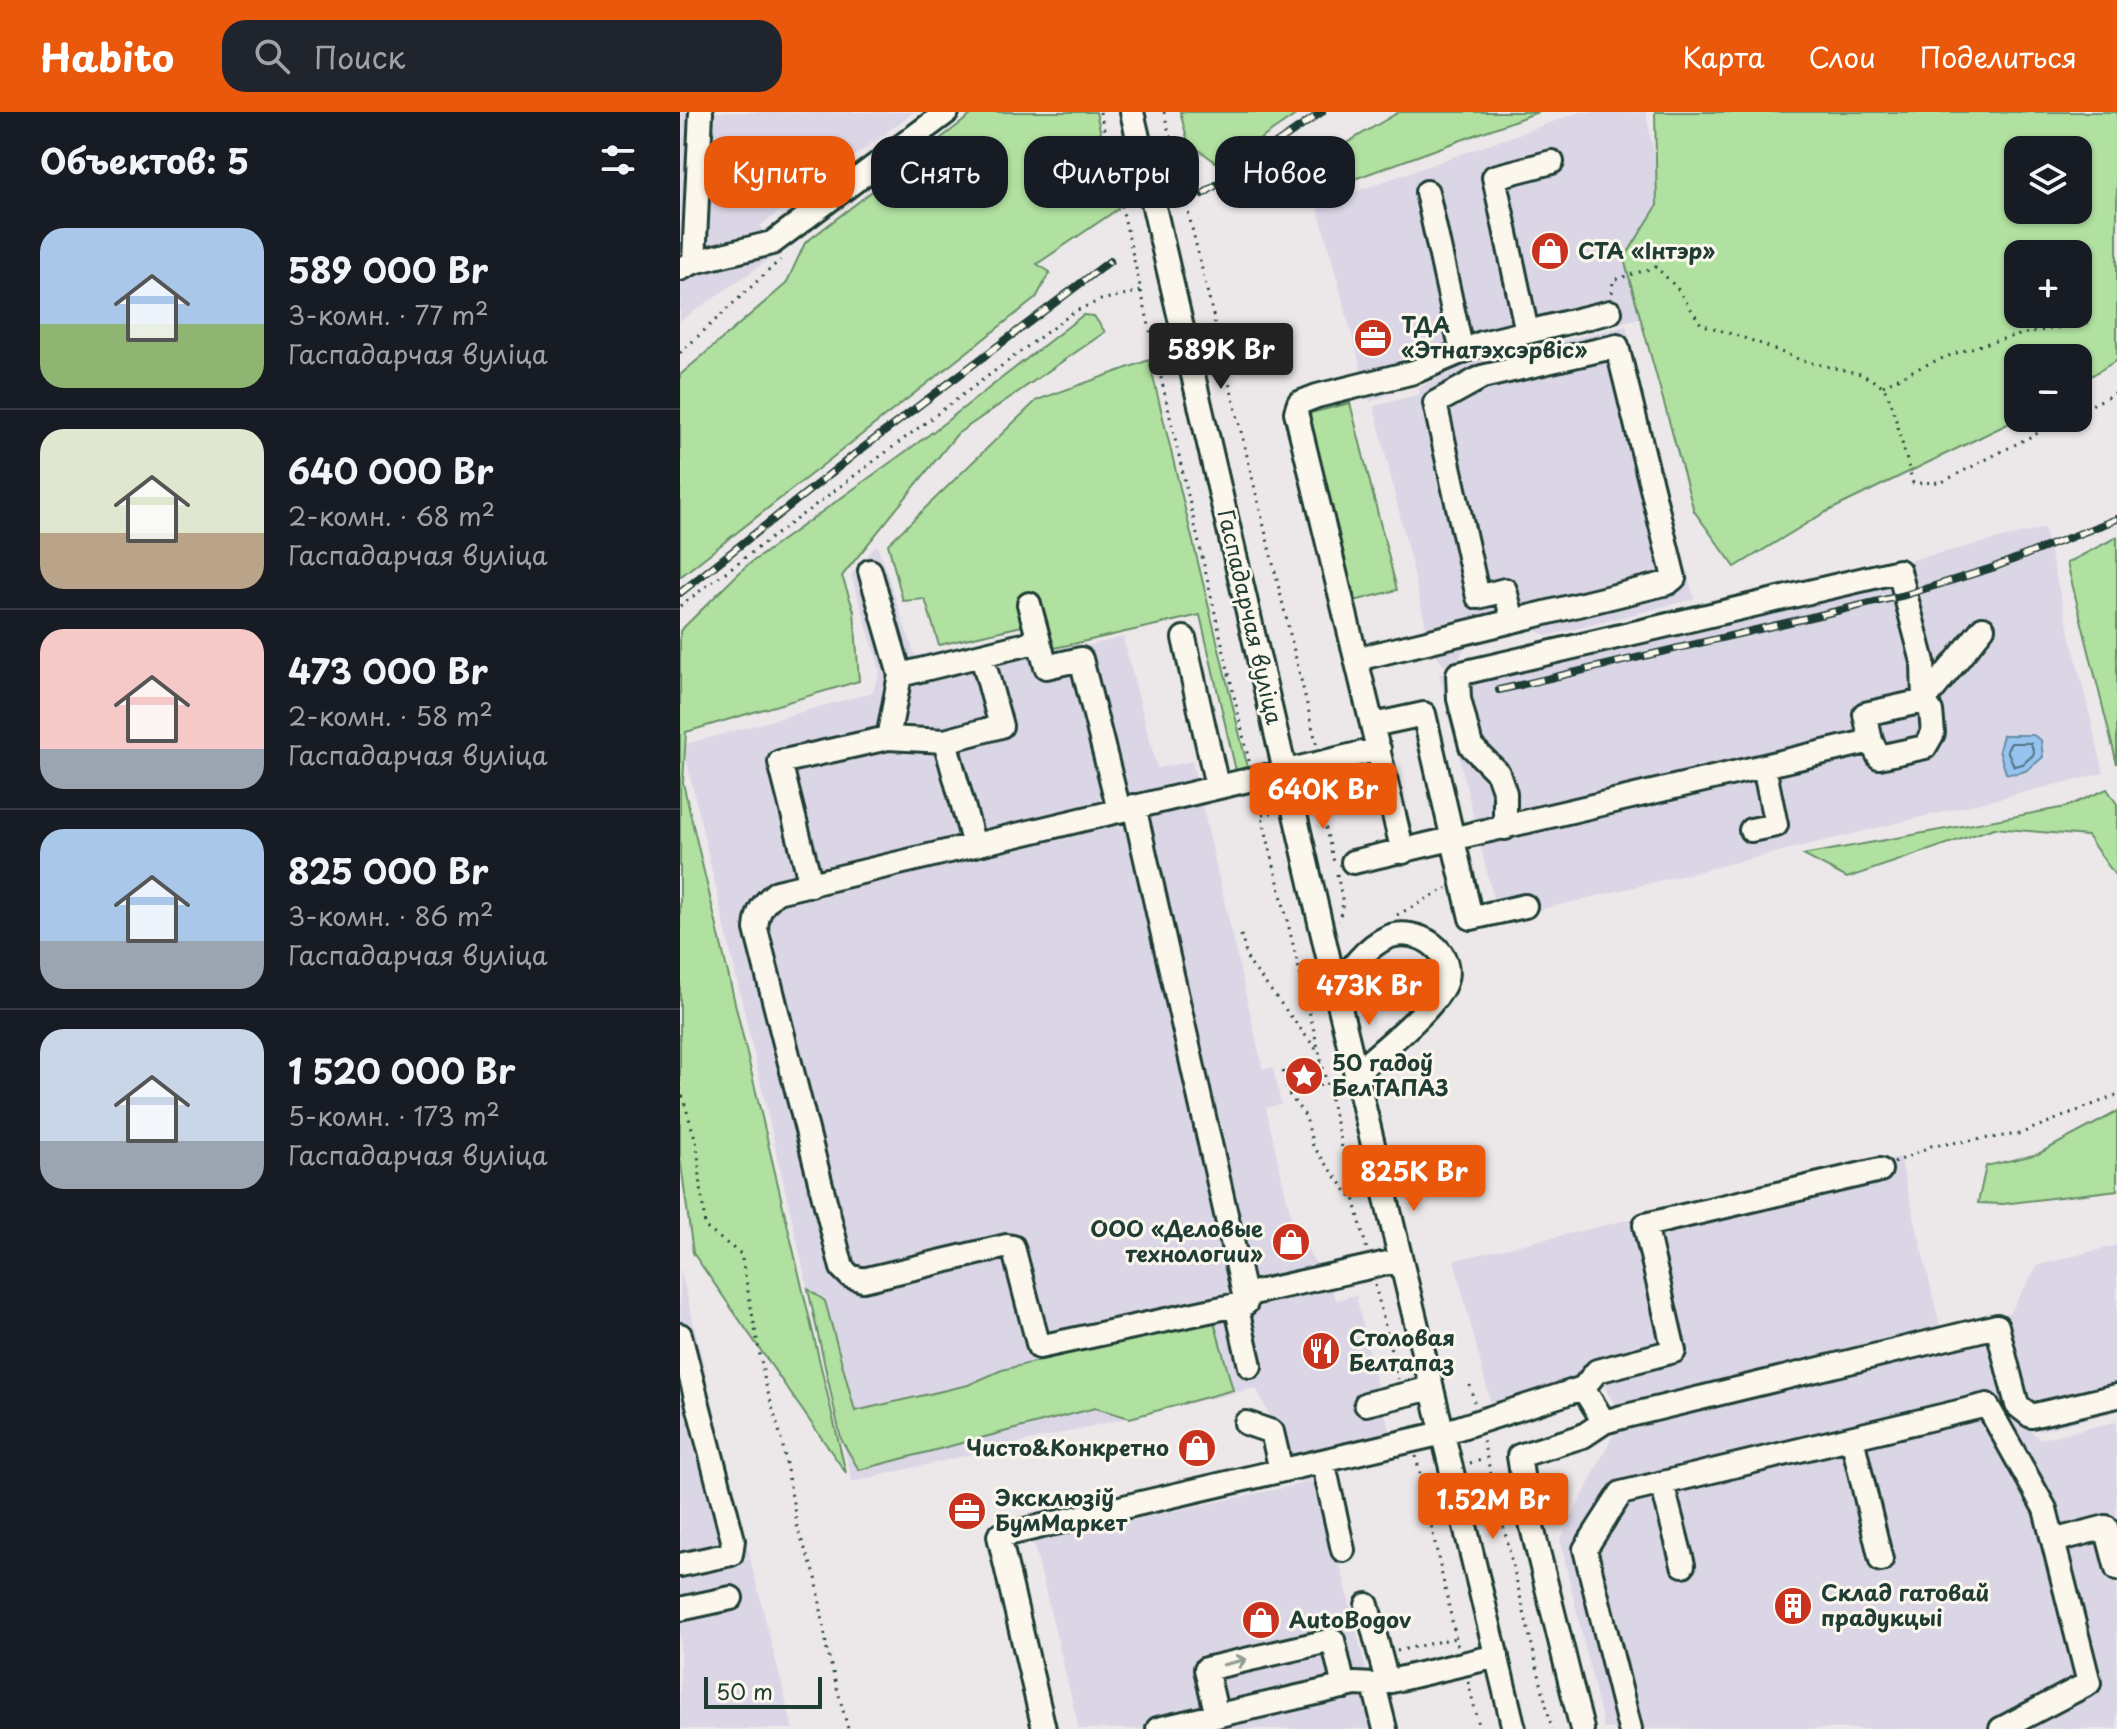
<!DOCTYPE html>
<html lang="ru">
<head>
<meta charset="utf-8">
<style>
  :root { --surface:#171b24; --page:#20242c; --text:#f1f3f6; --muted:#9ea1a6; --line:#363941; --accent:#ea580c }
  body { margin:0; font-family:"Playpen Sans",sans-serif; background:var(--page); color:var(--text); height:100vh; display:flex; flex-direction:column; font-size:30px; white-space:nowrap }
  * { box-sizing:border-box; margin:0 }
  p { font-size:26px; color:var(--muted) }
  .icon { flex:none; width:44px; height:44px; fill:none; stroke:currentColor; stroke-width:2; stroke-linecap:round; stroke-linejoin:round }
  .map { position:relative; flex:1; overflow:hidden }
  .sheet { display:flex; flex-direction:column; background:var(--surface); width:680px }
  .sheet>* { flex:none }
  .top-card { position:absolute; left:24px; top:24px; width:760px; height:72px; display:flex; gap:16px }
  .controls { position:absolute; left:1324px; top:24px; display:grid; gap:16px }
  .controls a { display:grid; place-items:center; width:88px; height:88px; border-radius:16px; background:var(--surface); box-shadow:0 2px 6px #0004; font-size:40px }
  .scale { position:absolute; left:24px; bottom:20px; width:118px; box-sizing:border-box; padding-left:8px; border:4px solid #1f3d34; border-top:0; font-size:22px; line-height:28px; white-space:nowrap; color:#1f3d34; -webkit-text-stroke:6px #fbf7ec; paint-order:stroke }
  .price { position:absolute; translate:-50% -68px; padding:0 18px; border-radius:8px; background:var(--accent); color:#fff; font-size:26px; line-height:52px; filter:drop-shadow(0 2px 4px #0008) }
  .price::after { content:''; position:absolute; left:50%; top:48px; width:24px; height:18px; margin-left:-12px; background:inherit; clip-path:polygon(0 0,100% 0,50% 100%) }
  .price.current { background:#222; color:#fff }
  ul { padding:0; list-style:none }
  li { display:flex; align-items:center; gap:24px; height:200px; padding:0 40px }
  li+li { border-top:2px solid var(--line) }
  li span { display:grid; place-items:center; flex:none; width:224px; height:160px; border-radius:24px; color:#555 }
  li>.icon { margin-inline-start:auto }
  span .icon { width:96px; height:96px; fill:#fffc; stroke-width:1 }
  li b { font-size:34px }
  h2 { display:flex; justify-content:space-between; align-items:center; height:96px; padding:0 40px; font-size:34px }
  .tag { padding:0 28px; border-radius:24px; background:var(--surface); box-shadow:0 2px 6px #0004; font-size:28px; line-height:72px }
  .tag.current { background:var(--accent); color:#fff }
  header { display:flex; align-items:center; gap:48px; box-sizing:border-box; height:112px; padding:0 40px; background:var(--accent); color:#fff }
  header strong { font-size:38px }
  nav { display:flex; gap:44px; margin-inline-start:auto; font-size:28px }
  .search { width:560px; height:72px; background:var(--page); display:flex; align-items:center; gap:20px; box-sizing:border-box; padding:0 28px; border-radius:24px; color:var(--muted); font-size:30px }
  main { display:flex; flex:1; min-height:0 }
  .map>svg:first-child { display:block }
</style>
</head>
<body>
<header>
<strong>Habito</strong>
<div class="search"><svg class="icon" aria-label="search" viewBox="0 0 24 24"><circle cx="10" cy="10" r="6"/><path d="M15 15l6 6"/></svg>Поиск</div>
<nav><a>Карта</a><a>Слои</a><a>Поделиться</a></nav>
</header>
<main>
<section class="sheet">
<h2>Объектов: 5<svg class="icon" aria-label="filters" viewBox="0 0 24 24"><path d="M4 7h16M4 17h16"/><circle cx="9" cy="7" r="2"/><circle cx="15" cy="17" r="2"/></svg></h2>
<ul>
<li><span style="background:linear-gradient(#a9c7e8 60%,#8fb573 0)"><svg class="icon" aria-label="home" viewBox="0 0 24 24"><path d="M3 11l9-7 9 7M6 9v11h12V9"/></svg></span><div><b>589 000 Br</b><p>3-комн. · 77 m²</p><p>Гаспадарчая вуліца</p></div></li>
<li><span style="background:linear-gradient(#dfe7d0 65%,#b9a48a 0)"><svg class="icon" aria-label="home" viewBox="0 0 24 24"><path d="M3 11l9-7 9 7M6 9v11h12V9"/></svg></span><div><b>640 000 Br</b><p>2-комн. · 68 m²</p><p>Гаспадарчая вуліца</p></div></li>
<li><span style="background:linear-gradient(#f6c9c9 75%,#9aa5b1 0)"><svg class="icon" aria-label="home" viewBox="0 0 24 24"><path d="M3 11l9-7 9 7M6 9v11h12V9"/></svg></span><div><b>473 000 Br</b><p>2-комн. · 58 m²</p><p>Гаспадарчая вуліца</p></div></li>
<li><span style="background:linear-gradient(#a9c7e8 70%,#9aa5b1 0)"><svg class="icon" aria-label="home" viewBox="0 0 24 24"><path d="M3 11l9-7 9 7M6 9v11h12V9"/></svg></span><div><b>825 000 Br</b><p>3-комн. · 86 m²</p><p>Гаспадарчая вуліца</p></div></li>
<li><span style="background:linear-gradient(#c9d6e8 70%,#9aa5b1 0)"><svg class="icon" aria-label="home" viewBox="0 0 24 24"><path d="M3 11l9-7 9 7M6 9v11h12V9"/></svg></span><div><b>1 520 000 Br</b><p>5-комн. · 173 m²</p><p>Гаспадарчая вуліца</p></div></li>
</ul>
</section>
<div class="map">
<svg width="1437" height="1617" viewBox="0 0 1437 1617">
  <rect width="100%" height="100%" fill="#ece8e9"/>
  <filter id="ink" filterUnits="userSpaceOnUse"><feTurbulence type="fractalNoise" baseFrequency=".0125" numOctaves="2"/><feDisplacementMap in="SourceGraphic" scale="16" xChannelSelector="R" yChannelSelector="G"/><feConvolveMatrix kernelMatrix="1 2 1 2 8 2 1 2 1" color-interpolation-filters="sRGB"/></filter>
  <g filter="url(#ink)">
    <path fill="#dbd6e6" d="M0,0H234L80,114L99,141L0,209Z
      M900,0H966L984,95L968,204L795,245L690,290L637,93Z
      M946,214L1014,487L868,524L846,515L786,534L776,552L764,554L754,540L747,519L694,294L740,282L738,277L753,268L797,248Z
      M1364,416L1424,661L851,800L815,794L759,562Z
      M197,432L235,544L364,515L369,537L377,541L443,525L477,656L512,649L583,957L593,955L601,992L586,996L613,1113L653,1180L656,1188L676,1183L699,1282L718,1343L623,1371L576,1276L172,1370L3,633L193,580L200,558L171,463Z
      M1220,1045L1260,1214L937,1297L921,1269L812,1296L774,1148Z
      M1437,1133V1299L1359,1319L1331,1291L1307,1207L1330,1200L1358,1153Z
      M0,1155L70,1445L0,1460Z
      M1305,1225L1327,1290L1359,1327L1436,1310L1437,1617H924L880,1428L937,1315Z
      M640,1368L700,1617H399L353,1429Z
      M70,1446L113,1617H0V1462Z"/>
    <path fill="#b1e1a1" stroke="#688f6a" stroke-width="2" fill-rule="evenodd" d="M295,0H416L438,97L357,152L370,160L356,186L0,465V263L106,172L125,131Z
      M500,0H620L541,54L508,30Z
      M719,0H858L625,85L643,45Z
      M975,0H1437V248L1398,272V246H1338V306H1340L1144,401L1055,455L1014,399L944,147L977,94ZM1338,38H1398V98H1338ZM1338,142H1398V202H1338Z
      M403,203L414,204L425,220L277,322L162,464L174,499L179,569L6,620L3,671L166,1361L13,1141L0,1045V519L65,455L250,322Z
      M469,248L568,657L556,659L520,503L375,536L364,509L259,533L245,487L223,489L208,432L357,288Z
      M670,291L717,478L674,489L627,302Z
      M1437,425V652L1387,451Z
      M1427,677L1437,692V766L1407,724L1314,716L1167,766L1123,743L1386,695Z
      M1437,1000V1078L1323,1092L1298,1091L1306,1054L1358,1042Z
      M128,1177L145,1189L175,1299L288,1273L322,1258L533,1206L553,1278L450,1306L415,1296L179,1358L161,1327Z"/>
    <path fill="#96c3f0" stroke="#668da5" stroke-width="2" d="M1323,623H1353L1361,628L1363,645C1351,656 1343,664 1326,661L1319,638Z"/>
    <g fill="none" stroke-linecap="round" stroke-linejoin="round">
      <path stroke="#4f737f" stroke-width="2" d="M1331,631H1351L1354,642L1343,652L1334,654L1327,638Z"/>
      <g stroke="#1f3d34" stroke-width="28">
        <path id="minor" d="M452,0L656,879L834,1617
          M747,80L782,240
          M14,150L92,131L267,0
          M0,157L14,150L21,0
          M847,220L814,65L872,50
          M190,459L220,563
          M349,492L359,529
          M504,526L537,674
          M677,547L988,471L994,466L937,234L802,265L755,291L798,485L825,478L833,509
          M693,613L744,602L791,806L845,794
          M208,626L265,629L294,733
          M265,629L321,614L302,544
          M454,694L566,1191L359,1235L333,1135L327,1134L183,1168L170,1164L162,1156L76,817C77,799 83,791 97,780L699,637
          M825,716V681L818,661L791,634L779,587L778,562L1219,459L1243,550L1244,589L1251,599L1253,621L1245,635L1199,645L1191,629
          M1071,718L1096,713L1084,655
          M723,740L616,300L619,291L637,284L734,260L802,231L930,200
          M673,750L1191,629L1185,602L1244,589L1303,516
          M131,773L100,650L208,626L220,563L359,529L366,555L401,547L439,698
          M656,879C669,859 685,835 708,825C737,814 778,839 764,873C752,899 698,941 676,961
          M564,1183L721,1148
          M556,1193L570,1254
          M0,1223L53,1428L51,1442L0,1453
          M903,1276L924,1310
          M686,1292L752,1276
          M566,1311L592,1320L601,1358
          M1172,1326L1201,1448
          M643,1349L663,1438
          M982,1371L1003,1453
          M1373,1429L1426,1415L1437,1457
          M687,1493L707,1570
          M0,1497L51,1486
          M694,1573L705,1617
          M537,1604L526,1557L653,1528L664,1575
          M364,1617L319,1424L763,1321L903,1276L917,1259L994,1239L965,1113L1200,1058
          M478,1617L675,1572L694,1573L817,1544
          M902,1617L847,1395L839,1344L903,1324L924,1310L942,1305L1317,1214L1337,1293L1351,1304L1437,1284
          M950,1617L905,1437L941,1381L1307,1293L1365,1397L1409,1571L1321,1617"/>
      </g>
      <path stroke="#1f3d34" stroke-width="3" stroke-dasharray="2 6" stroke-linecap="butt" d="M420,0L569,649
        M484,0L637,634
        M932,181L933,168L976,155L997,176L1021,212L1076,230L1123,249L1181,262L1203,274L1211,290L1233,371L1262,370L1387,306
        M0,241L100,148
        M1203,274C1266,239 1338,219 1409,212
        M1398,300L1437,280
        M0,494L395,199L421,188L461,179
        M645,669L648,683L638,685L654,750
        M577,683L687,1139
        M582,703L596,700
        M657,762L663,791L659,809
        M717,803L767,776
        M561,823L568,849L636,937
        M641,950L603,958L608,981L626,1005L633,1034L672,1086
        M0,976L17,1033L25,1115L61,1142L85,1270L102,1329L118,1419L136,1465L147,1538L168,1617
        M608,981L646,972
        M1214,1051L1251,1034L1339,1022L1437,983
        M695,1173L718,1267
        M790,1273L794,1290
        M803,1329L872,1617
        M736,1344L778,1536
        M790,1351L806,1347
        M717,1539L775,1526
        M788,1570L800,1617"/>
      <use href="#minor" stroke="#fbf7ec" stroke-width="22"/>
      <g stroke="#1f3d34" stroke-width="8">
        <path id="rail" d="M523,82L642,0
          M0,481L175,342L430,149
          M819,578L1225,483L1312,456L1437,407"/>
      </g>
      <use href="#rail" stroke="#fbf7ec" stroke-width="5" stroke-dasharray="15" stroke-linecap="butt"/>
    </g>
    <defs><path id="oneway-shaft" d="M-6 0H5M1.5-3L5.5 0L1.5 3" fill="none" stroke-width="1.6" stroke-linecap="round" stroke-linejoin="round" transform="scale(2)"/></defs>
    <use stroke="#8d9a90" href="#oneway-shaft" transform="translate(555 1550) rotate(-13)"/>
  </g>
  <defs>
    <g id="shop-disc" transform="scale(2)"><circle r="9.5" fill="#c8321e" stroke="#fbf7ec"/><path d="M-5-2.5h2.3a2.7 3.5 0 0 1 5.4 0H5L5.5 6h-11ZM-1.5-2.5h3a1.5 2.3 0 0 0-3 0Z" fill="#fff"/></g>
    <g id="office-disc" transform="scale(2)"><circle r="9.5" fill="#c8321e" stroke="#fbf7ec"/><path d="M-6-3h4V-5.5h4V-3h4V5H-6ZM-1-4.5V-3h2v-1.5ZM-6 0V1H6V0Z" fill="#fff"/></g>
    <g id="sight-disc" transform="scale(2)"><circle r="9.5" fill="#c8321e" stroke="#fbf7ec"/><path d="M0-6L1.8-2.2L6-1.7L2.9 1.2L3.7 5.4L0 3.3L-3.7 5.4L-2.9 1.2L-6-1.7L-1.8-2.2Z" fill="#fff"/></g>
    <g id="restaurant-disc" transform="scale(2)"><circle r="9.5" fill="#c8321e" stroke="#fbf7ec"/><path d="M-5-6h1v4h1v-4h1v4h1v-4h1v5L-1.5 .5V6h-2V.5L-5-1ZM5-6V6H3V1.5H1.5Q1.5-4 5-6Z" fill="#fff"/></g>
    <g id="building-disc" transform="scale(2)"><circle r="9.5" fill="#c8321e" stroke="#fbf7ec"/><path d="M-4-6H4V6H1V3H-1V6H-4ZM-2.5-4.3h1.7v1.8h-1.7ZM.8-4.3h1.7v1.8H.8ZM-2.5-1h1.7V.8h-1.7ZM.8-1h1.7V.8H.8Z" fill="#fff"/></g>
  </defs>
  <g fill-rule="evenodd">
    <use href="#shop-disc" x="870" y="139"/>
    <use href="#office-disc" x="693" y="226"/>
    <use href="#sight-disc" x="624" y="964"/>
    <use href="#shop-disc" x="611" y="1130"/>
    <use href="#restaurant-disc" x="641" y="1239"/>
    <use href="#shop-disc" x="517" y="1336"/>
    <use href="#office-disc" x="287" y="1399"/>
    <use href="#building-disc" x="1113" y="1494"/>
    <use href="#shop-disc" x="581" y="1508"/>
  </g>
  <g text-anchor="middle" stroke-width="6" stroke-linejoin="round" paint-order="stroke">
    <g font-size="22" font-weight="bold" fill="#1f3d34" stroke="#fbf7ec" text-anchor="start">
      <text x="898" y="147">СТА «Інтэр»</text>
      <text x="721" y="221">ТДА<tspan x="721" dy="25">«Этнатэхсэрвіс»</tspan></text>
      <text x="652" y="959">50 гадоў<tspan x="652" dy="25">БелТАПАЗ</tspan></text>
      <text x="583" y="1125" text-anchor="end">ООО «Деловые<tspan x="583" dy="25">технологии»</tspan></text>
      <text x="669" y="1234">Столовая<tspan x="669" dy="25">Белтапаз</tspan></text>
      <text x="489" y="1344" text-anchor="end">Чисто&amp;Конкретно</text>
      <text x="315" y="1394">Эксклюзіў<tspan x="315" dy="25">БумМаркет</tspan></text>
      <text x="1141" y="1489">Склад гатовай<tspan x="1141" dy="25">прадукцыі</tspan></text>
      <text x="609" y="1516">AutoBogov</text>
    </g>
    <g font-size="22" fill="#1f3d34" stroke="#fbf7ec">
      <text transform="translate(570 505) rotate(77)" y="8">Гаспадарчая вуліца</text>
    </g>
  </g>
</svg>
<div class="controls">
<a><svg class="icon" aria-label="layers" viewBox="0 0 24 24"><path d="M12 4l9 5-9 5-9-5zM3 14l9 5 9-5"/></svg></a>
<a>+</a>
<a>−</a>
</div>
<div class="scale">50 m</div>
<b class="price current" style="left:541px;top:279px">589K Br</b>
<b class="price" style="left:643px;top:719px">640K Br</b>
<b class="price" style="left:689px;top:915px">473K Br</b>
<b class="price" style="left:734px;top:1101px">825K Br</b>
<b class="price" style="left:813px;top:1429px">1.52M Br</b>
<div class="top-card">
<a class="tag current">Купить</a>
<a class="tag">Снять</a>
<a class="tag">Фильтры</a>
<a class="tag">Новое</a>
</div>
</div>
</main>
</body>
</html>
